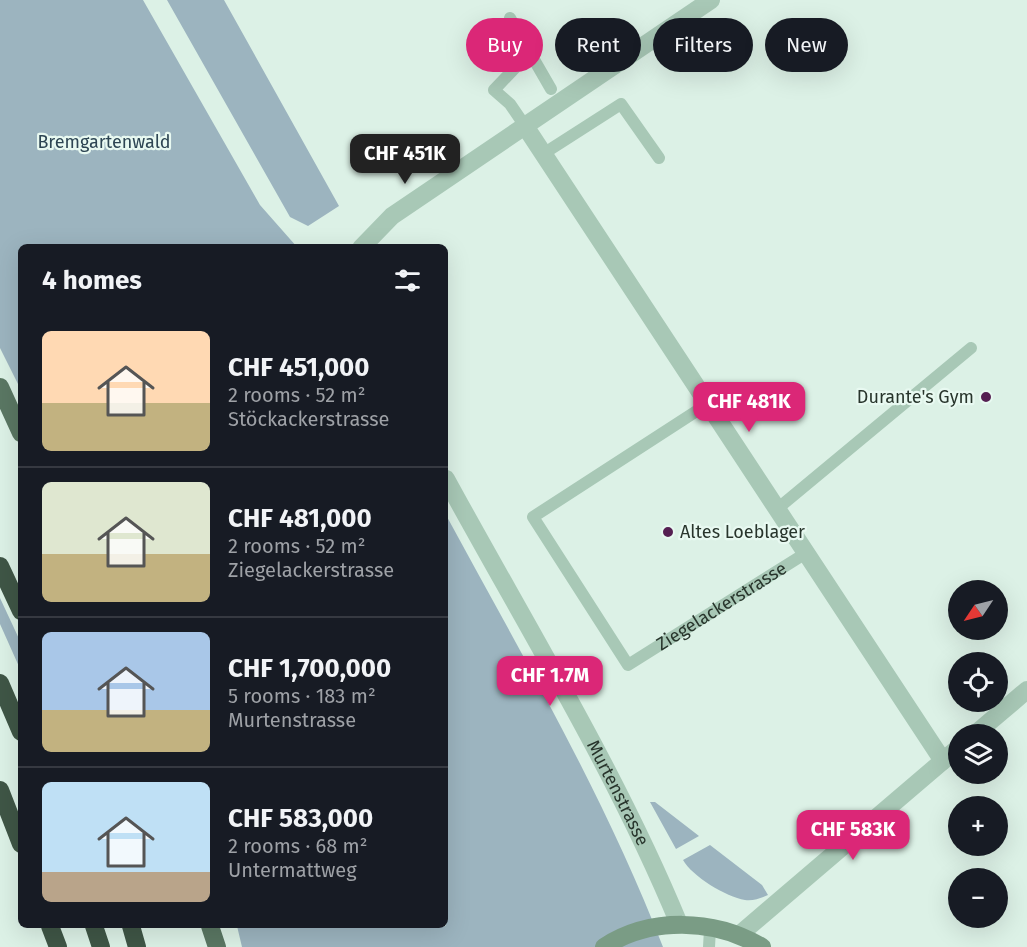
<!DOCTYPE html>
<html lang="en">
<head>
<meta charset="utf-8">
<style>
  :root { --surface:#171b24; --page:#20242c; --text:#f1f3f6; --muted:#9ea1a6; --line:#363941; --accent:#db2777 }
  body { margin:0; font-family:"Fira Sans",sans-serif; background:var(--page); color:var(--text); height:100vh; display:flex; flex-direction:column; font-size:22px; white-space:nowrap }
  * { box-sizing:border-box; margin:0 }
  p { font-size:20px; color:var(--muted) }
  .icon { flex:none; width:33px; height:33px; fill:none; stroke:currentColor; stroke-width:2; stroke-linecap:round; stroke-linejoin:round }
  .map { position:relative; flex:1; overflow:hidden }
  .sheet { position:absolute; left:18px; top:244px; width:430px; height:684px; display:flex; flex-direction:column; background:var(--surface); border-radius:9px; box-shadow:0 6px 24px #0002 }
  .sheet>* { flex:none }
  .top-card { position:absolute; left:466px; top:18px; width:470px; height:54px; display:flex; gap:12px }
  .needle { width:39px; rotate:235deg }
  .tools { position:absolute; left:948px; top:580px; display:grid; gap:12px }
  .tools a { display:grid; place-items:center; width:60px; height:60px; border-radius:50%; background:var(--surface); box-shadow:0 6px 24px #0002; font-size:30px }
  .price { position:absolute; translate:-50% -51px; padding:0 14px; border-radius:12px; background:var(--accent); color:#fff; font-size:20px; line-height:39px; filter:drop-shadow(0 2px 3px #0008) }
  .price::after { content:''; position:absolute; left:50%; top:36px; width:18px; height:14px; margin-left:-9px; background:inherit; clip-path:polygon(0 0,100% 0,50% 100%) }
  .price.selected { background:#222; color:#fff }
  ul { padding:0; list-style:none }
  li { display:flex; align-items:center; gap:18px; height:150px; padding:0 24px }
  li+li { border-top:2px solid var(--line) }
  li span { display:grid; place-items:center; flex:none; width:168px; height:120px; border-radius:9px; color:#555 }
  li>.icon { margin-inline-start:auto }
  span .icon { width:72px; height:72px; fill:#fffc; stroke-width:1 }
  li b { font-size:26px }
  h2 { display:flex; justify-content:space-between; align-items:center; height:72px; padding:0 24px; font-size:26px }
  .pill { padding:0 21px; border-radius:27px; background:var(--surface); box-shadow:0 6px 24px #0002; font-size:21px; line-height:54px }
  .pill.selected { background:var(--accent); color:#fff }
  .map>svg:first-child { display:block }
</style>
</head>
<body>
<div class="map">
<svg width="1027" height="947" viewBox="0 0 1027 947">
  <rect width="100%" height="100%" fill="#dcf1e6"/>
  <path fill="#9cb4bf" d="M0,0H143L260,205L297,247L21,248V390L0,348Z
    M167,0H224L339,206L308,226L290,217Z
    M446,515C523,657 605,797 663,947H242L237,926H446Z
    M0,598L21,643V671L0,624Z
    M650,802H655L699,836L676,849Z
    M710,845L762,885L768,895C761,898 754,901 745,900C726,897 692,876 683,860Z"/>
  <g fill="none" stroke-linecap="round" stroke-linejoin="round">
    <g stroke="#a8c8b6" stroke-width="12">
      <path d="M510,18L551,89"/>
      <path d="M525,126L510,104L494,90L530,52"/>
      <path d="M543,154L621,104L659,158"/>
      <path id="s1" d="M709,403L533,517L628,665L806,553"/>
      <path d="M777,509L971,348"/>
      <path d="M709,947L710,929"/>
    </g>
    <g stroke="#a8c8b6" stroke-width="18">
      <path d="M525,126L943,761"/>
      <path d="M361,248L392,216L711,0"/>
      <path id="s2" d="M446,479C525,624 616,771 679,924"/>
      <path d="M974,735L1027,690"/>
      <path d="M739,935L958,748"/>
    </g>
    <path stroke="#7a9c85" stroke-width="18" d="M604,947C650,917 714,918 762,947"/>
    <path stroke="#5a7763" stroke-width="18" d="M0,387L21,433
      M210,926L217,947"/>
    <path stroke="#3f5646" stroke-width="18" d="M0,566L21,611
      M0,683L21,732
      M0,790L21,844
      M50,926L58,947
      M94,926L101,947
      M131,926L137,947"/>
  </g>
  <g fill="#551f52" stroke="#e8f9f1" stroke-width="2">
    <circle cx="986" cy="397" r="6"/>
    <circle cx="668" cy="532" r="6"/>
  </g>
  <g text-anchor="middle" stroke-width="4.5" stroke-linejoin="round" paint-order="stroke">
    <g font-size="18" fill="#2d4553" stroke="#e8f9f1">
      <text x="104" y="148">Bremgartenwald</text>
    </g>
    <g font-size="18" fill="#28352c" stroke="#e8f9f1" text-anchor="end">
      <text x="974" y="403">Durante's Gym</text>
      <text x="680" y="538" text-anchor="start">Altes Loeblager</text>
    </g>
    <g font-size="18" fill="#28352c" stroke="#e8f9f1">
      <text dy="6" stroke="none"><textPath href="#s1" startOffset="496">Ziegelackerstrasse</textPath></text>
      <text dy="6" stroke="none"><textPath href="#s2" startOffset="358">Murtenstrasse</textPath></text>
    </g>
  </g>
</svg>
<div class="tools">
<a><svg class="needle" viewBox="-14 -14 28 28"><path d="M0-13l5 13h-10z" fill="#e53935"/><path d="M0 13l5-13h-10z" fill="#9ea1a6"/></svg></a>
<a><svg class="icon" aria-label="locate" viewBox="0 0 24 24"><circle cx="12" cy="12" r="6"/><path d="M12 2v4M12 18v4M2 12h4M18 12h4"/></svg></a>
<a><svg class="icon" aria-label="layers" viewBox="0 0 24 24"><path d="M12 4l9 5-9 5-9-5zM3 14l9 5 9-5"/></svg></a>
<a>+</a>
<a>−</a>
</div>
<b class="price selected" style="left:405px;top:185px">CHF 451K</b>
<b class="price" style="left:749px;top:433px">CHF 481K</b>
<b class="price" style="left:550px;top:707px">CHF 1.7M</b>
<b class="price" style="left:853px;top:861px">CHF 583K</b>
<div class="top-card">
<a class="pill selected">Buy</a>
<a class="pill">Rent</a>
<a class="pill">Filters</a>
<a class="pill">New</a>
</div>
<section class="sheet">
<h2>4 homes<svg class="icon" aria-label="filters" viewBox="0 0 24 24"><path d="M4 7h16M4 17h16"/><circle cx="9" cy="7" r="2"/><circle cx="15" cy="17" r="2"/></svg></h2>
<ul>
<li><span style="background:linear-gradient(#ffd9b3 60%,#c2b280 0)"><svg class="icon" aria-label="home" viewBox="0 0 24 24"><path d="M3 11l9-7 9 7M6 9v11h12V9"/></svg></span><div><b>CHF 451,000</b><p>2 rooms · 52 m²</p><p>Stöckackerstrasse</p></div></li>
<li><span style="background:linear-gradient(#dfe7d0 60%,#c2b280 0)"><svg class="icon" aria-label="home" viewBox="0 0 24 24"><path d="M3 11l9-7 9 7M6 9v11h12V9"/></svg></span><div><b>CHF 481,000</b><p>2 rooms · 52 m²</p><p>Ziegelackerstrasse</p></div></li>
<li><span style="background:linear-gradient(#a9c7e8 65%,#c2b280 0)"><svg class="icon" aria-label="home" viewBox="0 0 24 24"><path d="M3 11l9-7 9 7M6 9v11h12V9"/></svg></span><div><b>CHF 1,700,000</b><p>5 rooms · 183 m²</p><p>Murtenstrasse</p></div></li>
<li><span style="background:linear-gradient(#bfe0f5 75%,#b9a48a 0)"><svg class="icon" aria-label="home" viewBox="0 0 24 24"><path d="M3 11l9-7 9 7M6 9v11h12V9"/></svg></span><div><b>CHF 583,000</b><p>2 rooms · 68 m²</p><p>Untermattweg</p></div></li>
</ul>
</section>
</div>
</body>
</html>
